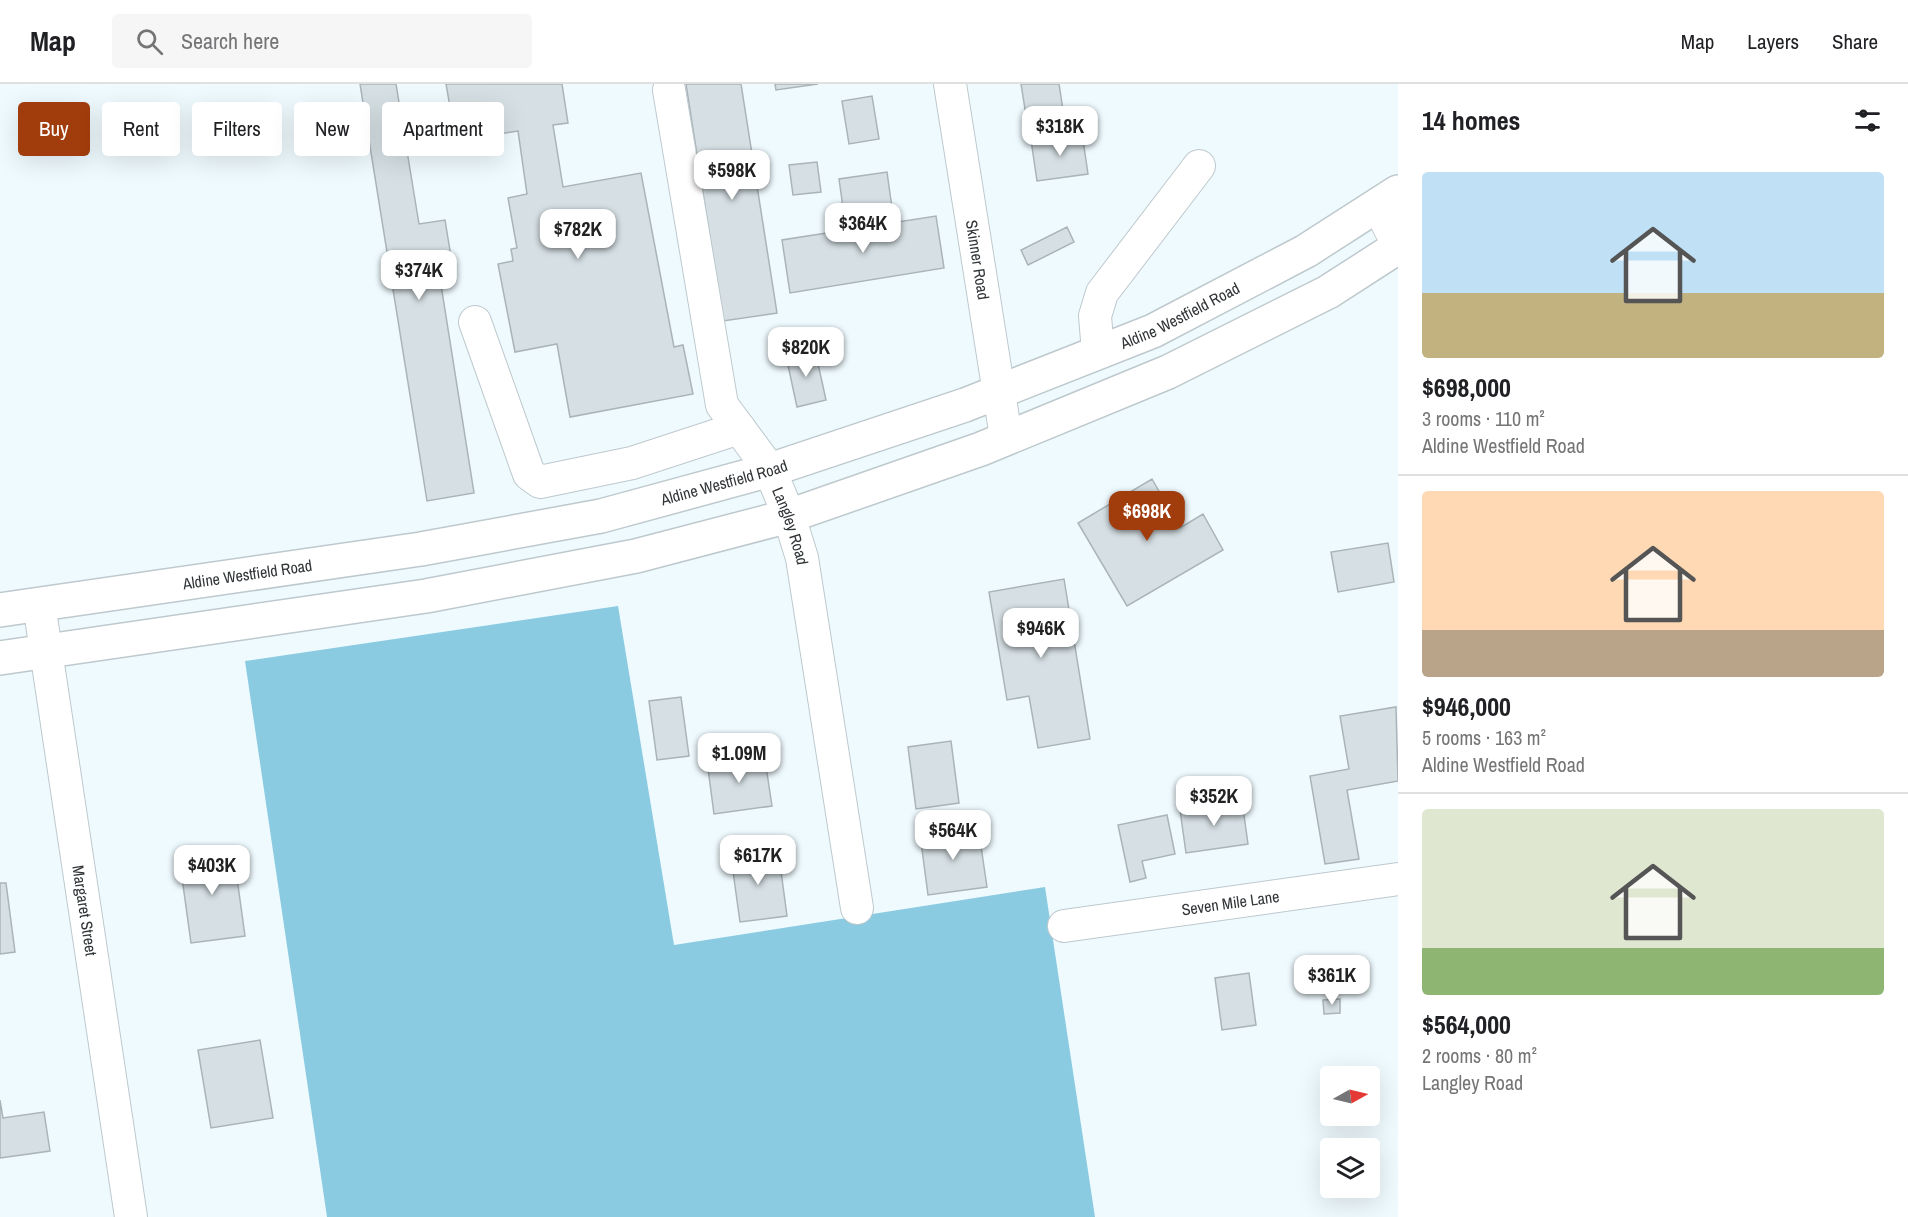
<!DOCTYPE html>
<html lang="en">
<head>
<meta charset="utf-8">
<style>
  :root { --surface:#fff; --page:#f6f6f6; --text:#202124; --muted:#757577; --line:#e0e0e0; --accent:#a13c0c }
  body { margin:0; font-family:"Archivo Narrow",sans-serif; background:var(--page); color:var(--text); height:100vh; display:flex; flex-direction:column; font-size:22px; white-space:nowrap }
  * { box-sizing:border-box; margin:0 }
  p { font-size:20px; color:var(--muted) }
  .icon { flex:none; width:33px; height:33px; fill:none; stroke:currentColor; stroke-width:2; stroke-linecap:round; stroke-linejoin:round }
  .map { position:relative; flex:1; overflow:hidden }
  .sheet { display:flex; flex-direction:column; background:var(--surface); width:510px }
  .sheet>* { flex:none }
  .guide { position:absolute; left:18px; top:18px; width:570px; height:54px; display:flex; gap:12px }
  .needle { width:39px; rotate:82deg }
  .buttons { position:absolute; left:1320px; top:982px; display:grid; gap:12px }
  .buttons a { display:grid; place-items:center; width:60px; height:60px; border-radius:6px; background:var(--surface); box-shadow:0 6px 24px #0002; font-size:30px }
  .price { position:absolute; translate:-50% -51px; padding:0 14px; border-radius:12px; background:#fff; color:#222; font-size:20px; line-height:39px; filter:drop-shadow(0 2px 3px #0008) }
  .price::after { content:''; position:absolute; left:50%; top:36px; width:18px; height:14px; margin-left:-9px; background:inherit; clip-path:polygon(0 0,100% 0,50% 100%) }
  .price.selected { background:var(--accent); color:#fff }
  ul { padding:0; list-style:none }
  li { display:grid; align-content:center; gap:12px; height:318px; padding:0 24px }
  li+li { border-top:2px solid var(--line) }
  li span { display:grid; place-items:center; height:186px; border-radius:6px; color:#555 }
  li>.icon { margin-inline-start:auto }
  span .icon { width:108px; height:108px; fill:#fffc; stroke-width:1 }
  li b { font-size:26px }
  h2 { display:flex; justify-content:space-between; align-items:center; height:72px; padding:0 24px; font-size:26px }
  .pill { padding:0 21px; border-radius:6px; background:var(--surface); box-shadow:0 6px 24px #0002; font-size:21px; line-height:54px }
  .pill.selected { background:var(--accent); color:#fff }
  header { display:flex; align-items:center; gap:36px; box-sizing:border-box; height:84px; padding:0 30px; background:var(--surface); border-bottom:2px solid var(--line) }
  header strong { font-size:28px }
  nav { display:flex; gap:33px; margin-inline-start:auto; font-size:21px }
  .search { width:420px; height:54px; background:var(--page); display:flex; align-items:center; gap:15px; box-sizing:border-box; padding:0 21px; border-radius:6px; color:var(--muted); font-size:22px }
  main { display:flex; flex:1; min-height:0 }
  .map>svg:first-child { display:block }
</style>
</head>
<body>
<header>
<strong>Map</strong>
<div class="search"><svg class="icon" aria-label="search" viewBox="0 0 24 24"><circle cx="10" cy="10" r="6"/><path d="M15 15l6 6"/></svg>Search here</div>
<nav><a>Map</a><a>Layers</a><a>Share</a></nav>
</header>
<main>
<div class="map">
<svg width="1398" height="1133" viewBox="0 0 1398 1133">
  <rect width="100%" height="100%" fill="#effafe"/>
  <path fill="#8acbe1" d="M618,522L674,861L1045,803L1095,1133H327L245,577Z"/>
  <path fill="#d6e0e4" stroke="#aab4b8" stroke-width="1.5" d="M360,0H396L419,140L445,136L453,185L439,188L474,409L427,417Z
    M446,0H562L568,39L553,41L563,103L641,89L674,263L683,261L693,310L570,333L557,260L515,268L498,180L513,177L511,165L517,164L508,114L527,110L518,47L456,57Z
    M686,0H741L777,229L723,237Z
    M775,0H818L776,6Z
    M1021,0H1059L1065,39L1028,44Z
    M872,12L879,55L849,60L842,17Z
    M1082,49L1088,90L1037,97L1031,56Z
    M817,78L821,108L793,111L789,81Z
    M887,88L893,131L845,138L839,95Z
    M936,132L944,184L790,209L782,156Z
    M1067,143L1074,158L1028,181L1021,166Z
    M815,266L826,316L797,323L786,272Z
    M1152,395L1180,444L1203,430L1223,466L1127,522L1078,439Z
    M1388,459L1394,498L1338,508L1331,468Z
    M1064,495L1090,655L1038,664L1029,612L1007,616L989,508Z
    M681,613L689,672L657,676L649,617Z
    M1396,623L1398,697L1347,706L1359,775L1325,780L1310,692L1349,685L1340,632Z
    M951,657L959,719L916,725L908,663Z
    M764,669L772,722L714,730L707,677Z
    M1242,717L1248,760L1186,769L1180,726Z
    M1167,731L1175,770L1142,777L1146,794L1130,798L1118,741Z
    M978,742L987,803L928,811L920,750Z
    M753,763L754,775L779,772L787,832L740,838L730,766Z
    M233,765L245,852L191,859L179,772Z
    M0,799H6L15,868L0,870Z
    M1249,889L1256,941L1222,946L1215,894Z
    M1340,915V929L1324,930L1323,916Z
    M260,956L273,1034L211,1044L198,966Z
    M0,1016L3,1034L44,1028L50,1067L0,1074Z"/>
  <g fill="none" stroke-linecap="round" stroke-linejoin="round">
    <g stroke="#bec9cd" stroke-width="34">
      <g id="minor">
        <path id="s1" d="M950,0L1006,353"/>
        <path id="s2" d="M669,6L722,321L770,386L789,432L802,474L857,824"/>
        <path d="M1378,121L1398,161"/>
        <path d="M475,238L529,390L540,398L632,379L739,344"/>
        <path d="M1098,268L1095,232L1102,209L1199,82"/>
        <path id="s3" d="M39,520L131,1133"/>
        <path id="s4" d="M1064,842L1398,795"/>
      </g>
    </g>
    <g stroke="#bec9cd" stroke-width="36">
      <g id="major">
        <path id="s5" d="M0,526L421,465L601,432L770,386L965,321L1153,247L1306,167L1398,108"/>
        <path d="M0,574L426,512L636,472L789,432L981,365L1168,288L1328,208L1398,163"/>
      </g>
    </g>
    <use href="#minor" stroke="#fff" stroke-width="32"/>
    <use href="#major" stroke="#fff" stroke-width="33"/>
  </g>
  <g text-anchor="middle" stroke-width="6" stroke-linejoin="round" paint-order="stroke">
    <g font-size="16" fill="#313537" stroke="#effafe">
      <text dy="6" stroke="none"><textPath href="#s1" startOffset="178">Skinner Road</textPath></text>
      <text dy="6" stroke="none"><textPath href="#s5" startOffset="1222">Aldine Westfield Road</textPath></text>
      <text dy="6" stroke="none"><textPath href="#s5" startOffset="736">Aldine Westfield Road</textPath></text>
      <text dy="6" stroke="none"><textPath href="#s2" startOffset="460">Langley Road</textPath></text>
      <text dy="6" stroke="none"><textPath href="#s5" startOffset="250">Aldine Westfield Road</textPath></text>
      <text dy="6" stroke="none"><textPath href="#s4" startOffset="168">Seven Mile Lane</textPath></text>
      <text dy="6" stroke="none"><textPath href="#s3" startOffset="310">Margaret Street</textPath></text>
    </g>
  </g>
</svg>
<div class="buttons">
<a><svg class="needle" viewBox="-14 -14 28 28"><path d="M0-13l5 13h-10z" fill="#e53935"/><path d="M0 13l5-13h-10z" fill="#757577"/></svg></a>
<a><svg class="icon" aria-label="layers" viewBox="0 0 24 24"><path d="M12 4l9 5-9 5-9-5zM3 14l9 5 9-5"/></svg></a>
</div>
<b class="price" style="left:1060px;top:73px">$318K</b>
<b class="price" style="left:732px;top:117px">$598K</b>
<b class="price" style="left:863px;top:170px">$364K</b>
<b class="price" style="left:578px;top:176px">$782K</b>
<b class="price" style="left:419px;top:217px">$374K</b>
<b class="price" style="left:806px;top:294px">$820K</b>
<b class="price selected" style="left:1147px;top:458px">$698K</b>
<b class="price" style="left:1041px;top:575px">$946K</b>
<b class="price" style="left:739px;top:700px">$1.09M</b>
<b class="price" style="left:1214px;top:743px">$352K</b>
<b class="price" style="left:953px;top:777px">$564K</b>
<b class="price" style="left:758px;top:802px">$617K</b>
<b class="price" style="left:212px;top:812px">$403K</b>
<b class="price" style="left:1332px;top:922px">$361K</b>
<div class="guide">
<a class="pill selected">Buy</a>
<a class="pill">Rent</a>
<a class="pill">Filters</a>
<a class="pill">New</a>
<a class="pill">Apartment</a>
</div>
</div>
<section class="sheet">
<h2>14 homes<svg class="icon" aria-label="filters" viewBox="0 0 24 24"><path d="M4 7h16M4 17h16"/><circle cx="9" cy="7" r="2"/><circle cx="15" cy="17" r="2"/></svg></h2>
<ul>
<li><span style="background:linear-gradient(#bfe0f5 65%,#c2b280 0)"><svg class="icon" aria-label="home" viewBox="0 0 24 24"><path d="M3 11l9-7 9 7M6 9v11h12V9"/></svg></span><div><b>$698,000</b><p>3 rooms · 110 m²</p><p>Aldine Westfield Road</p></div></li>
<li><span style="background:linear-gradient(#ffd9b3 75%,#b9a48a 0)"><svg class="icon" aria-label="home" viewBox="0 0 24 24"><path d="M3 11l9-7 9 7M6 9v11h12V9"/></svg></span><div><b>$946,000</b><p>5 rooms · 163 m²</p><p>Aldine Westfield Road</p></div></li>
<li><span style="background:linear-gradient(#dfe7d0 75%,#8fb573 0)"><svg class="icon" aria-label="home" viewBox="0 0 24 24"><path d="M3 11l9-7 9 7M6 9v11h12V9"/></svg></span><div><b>$564,000</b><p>2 rooms · 80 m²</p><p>Langley Road</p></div></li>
</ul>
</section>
</main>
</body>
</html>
